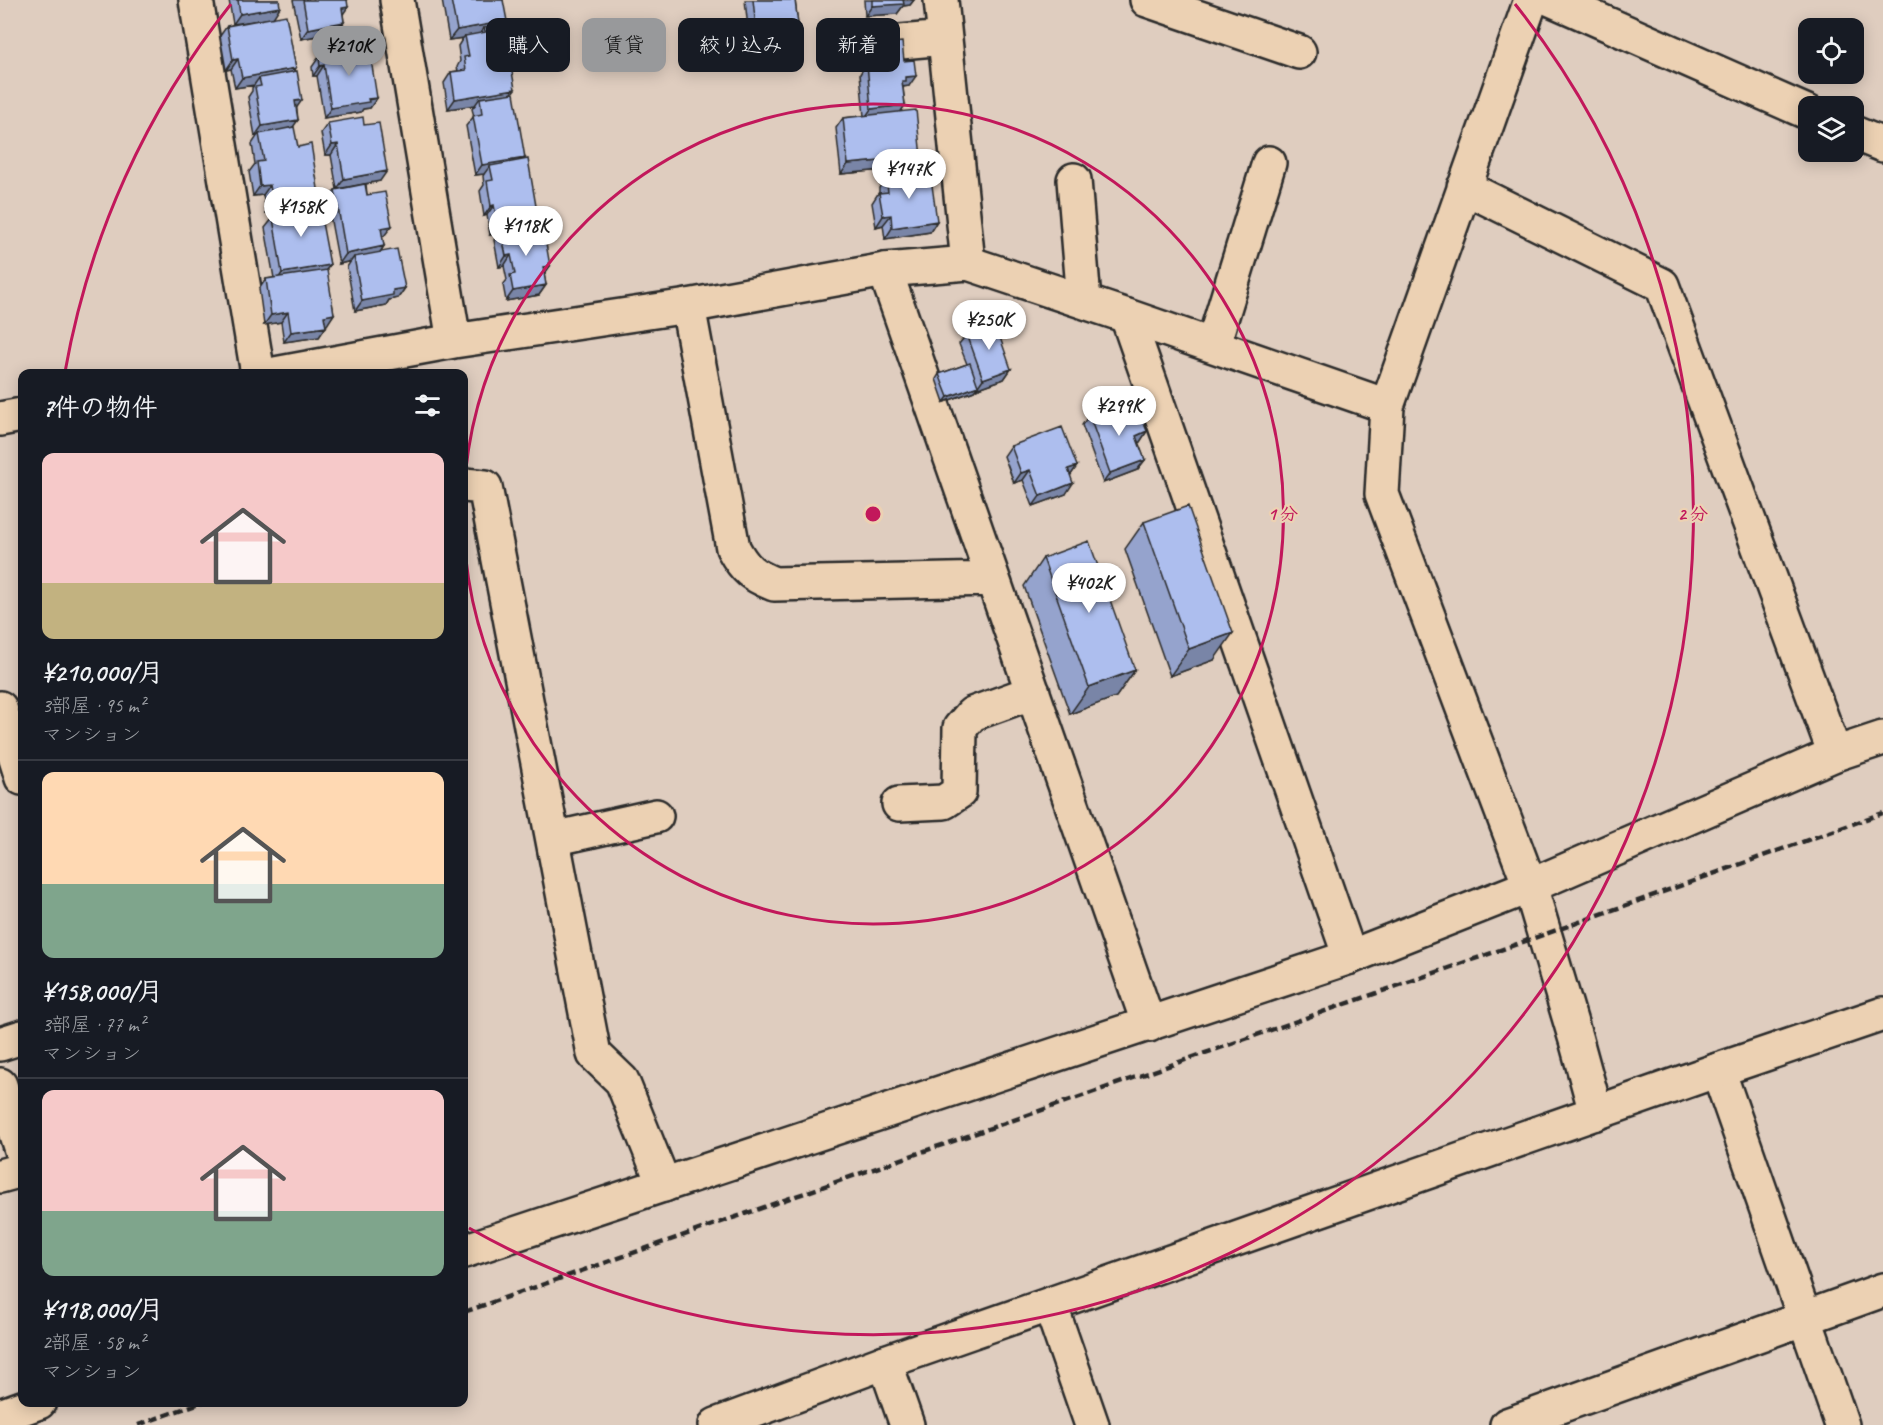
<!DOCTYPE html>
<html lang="ja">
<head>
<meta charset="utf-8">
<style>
  :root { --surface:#171b24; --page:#242831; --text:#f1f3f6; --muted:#9ea1a6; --line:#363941; --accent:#98999b }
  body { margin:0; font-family:Caveat,"Klee One",sans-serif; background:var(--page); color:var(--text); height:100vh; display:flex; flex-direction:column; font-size:22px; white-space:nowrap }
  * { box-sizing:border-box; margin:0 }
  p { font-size:20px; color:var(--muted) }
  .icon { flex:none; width:33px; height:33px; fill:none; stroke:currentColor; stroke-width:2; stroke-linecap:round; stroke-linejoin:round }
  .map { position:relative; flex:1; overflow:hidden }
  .panel { position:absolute; left:18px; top:369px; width:450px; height:1038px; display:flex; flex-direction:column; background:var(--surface); border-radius:12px; box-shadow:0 3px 15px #0003 }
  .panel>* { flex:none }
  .top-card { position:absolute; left:486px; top:18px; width:570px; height:54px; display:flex; gap:12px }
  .tools { position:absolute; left:1798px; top:18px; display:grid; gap:12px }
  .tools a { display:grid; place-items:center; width:66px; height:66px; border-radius:12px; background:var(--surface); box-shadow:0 3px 15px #0003; font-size:30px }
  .price { position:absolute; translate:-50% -51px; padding:0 14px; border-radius:21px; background:#fff; color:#222; font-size:20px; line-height:39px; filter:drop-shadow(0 2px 3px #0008) }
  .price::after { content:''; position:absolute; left:50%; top:36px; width:18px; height:14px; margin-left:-9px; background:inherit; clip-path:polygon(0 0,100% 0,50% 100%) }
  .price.selected { background:var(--accent); color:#111 }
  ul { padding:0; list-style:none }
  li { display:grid; align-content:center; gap:12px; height:318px; padding:0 24px }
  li+li { border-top:2px solid var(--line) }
  li span { display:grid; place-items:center; height:186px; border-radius:12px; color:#555 }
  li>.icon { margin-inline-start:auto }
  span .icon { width:108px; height:108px; fill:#fffc; stroke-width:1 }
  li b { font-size:26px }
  h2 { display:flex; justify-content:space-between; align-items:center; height:72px; padding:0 24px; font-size:26px }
  .chip { padding:0 21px; border-radius:12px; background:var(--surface); box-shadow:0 3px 15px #0003; font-size:21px; line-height:54px }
  .chip.selected { background:var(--accent); color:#111 }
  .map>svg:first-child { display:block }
</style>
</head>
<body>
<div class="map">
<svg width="1883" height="1425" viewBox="0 0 1883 1425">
  <rect width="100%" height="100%" fill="#dfcdbf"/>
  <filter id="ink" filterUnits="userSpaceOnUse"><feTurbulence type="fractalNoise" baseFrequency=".0167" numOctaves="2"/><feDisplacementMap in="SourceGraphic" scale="12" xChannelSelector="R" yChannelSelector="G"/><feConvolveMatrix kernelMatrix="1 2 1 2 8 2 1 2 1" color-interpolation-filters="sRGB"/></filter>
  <g filter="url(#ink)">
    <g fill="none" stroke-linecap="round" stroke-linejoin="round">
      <g stroke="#2b2b2b" stroke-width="38">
        <path id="minor" d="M196,0L258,374
          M941,0L968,263
          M1147,0L1299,52
          M1531,0L1387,406L1382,494L1530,886L1576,1040L1596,1113
          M1553,0L1809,113
          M845,47L945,38
          M1854,133L1883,145
          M1074,180L1084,301
          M1464,187L1662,285L1835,754
          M885,270L1149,1025
          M688,306L733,548C745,570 752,575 774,584L993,579
          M1127,316L1350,957
          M1213,345L1269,163
          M464,485L485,487L594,1054L622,1081L664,1185
          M0,708L22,778
          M899,804L944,802L959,792L960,728L972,714L1033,692
          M553,839L656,816
          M0,1044L22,1037
          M1718,1070L1842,1425
          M0,1176L22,1170
          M885,1362L907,1425
          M1507,1425L1883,1290"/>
      </g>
      <g stroke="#2b2b2b" stroke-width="38">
        <path id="tertiary" d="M397,0L454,341
          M275,374L454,341L688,306L885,270L968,263L1127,316L1387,406
          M0,419L22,415
          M0,1085L22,1153
          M464,1251L1350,957L1530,886L1835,754L1883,738
          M1050,1304L1092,1425
          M0,1416L39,1402
          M716,1425L885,1362L1718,1070L1883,1014"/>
      </g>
      <use href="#minor" stroke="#ecd1b3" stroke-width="33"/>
      <use href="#tertiary" stroke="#ecd1b3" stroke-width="33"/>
      <path stroke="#2b2b2b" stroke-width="4.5" stroke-dasharray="9 4.5" stroke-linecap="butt" d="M464,1312L1543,935L1883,813
        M138,1425L203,1402"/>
    </g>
    <path fill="#95a3cd" stroke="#2b2b2b" stroke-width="1.5" d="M229,0H279L273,17L293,72L298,120L292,127L315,202L330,265L326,270L334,314L326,325L319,337L284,342L281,322L264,325L259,289L266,279L274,278L265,228L273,218L280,217L284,210L266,213L263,195L253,196L249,172L255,164L252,144L258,135L255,136L248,97L252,91V88L254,85L235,88L231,69L226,70L220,36L227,26L258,20L233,24Z
      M293,0H347L343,14L344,22L337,32L301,39Z
      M442,0H503L505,24L511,64L512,93L523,160L531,228H529L530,234L550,266L544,274L546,285L539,295L506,301L503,285L507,280L504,266L499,267L494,240L499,234L490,235L487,215L484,216L480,191L484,185L483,176L484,174L475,175L466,126L474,116L472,109L475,105L448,109L444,83L451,72L458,71L457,67L460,61L458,46L463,38L449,40Z
      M745,0H795L801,50L794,60L752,65Z
      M864,0H914L910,5L903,6L897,14L865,16Z
      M871,45L904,61L909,86L903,87L905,105L900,112L914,167L841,174L836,128L843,118L864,116L860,74L865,66L864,56Z
      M336,51L364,54L377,98L370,108L363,109L361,112L324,118L317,76H313L312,67L319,57L333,55Z
      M328,123L364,125L380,181L366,184L367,195L384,236H382L384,246L380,252L405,288L398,298L389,300L386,305L355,311L347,267L351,261L339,264L327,200L335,190L337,189L331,155H325L321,133Z
      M886,178L937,221L930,232L885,239L883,225L876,227L872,203L879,192V188Z
      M967,334L1011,369L1004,379L976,389L974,391L944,402L936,379L939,374L967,364L959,344Z
      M1089,415L1147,431L1140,442L1138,443L1145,460L1137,470L1103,483L1082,425Z
      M1011,446L1077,466L1070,476L1066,494L1033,506L1023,480L1014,483L1004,456Z
      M1144,522L1214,660L1170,676L1125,549Z
      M1043,558L1135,670L1116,697L1070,714L1024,586Z"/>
    <path fill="#7985a7" stroke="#2b2b2b" stroke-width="1.5" d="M901,0H914L910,5L903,6L897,14L865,16L872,6Z
      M280,7L273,18L233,24L240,14Z
      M348,7L341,17L342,8Z
      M507,21L500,32H486L484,28L480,35L465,36L463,38L449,40L457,30Z
      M344,22L337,32L301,39L308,29Z
      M801,50L794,60L752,65L759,55Z
      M238,59L231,69L226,70L233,60Z
      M324,65L317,76H313L320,66Z
      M296,68L289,78H259L254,85L235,88L242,78Z
      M916,76L909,86L902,87V81L906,77Z
      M515,89L508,99L480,98L475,105L448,109L455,99Z
      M377,98L370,108L363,109L361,112L324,118L331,108Z
      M302,100L295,110V101Z
      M905,105L898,116L864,119L871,109Z
      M298,120L291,130L259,134L258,135L255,136L262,126Z
      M338,144L331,155H325L332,145Z
      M921,157L914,167L841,174L848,164Z
      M525,158L518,168L490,166L484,174L475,175L482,165Z
      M387,171L380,181L337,189L344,179Z
      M270,185L263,195L253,196L260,186Z
      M319,195L312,205L287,206L284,210L266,213L273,203Z
      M494,205L487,215L484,216L491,206Z
      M891,215L883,225L876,227L883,216Z
      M538,218L531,228L502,233L501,230L499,234L490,235L498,225Z
      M937,221L930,232L885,239L892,228Z
      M392,226L384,236L374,238L381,228Z
      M384,246L377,257H354L351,261L339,264L346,254Z
      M511,255L504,266L499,267L506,256Z
      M330,265L322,275L275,284L282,273Z
      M550,266L543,276V267Z
      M546,285L539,295L506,301L513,291Z
      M405,288L398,298L389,300L386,305L355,311L362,301L393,290Z
      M288,312L281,322L264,325L271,315Z
      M334,314L327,325L317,326L324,316Z
      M326,327L319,337L284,342L291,332Z
      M1011,369L1004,379L976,389L983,379Z
      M978,386L974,391L944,402L948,397Z
      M1147,431L1140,442L1129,446L1136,436Z
      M1145,460L1137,470L1103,483L1110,473Z
      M1077,466L1070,476L1068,469Z
      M1030,470L1023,480L1014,483L1021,473Z
      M1073,483L1066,494L1033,506L1040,496Z
      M1233,633L1214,660L1170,676L1189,649Z
      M1135,670L1116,697L1070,714L1089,687Z"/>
    <path fill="#adbeee" stroke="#2b2b2b" stroke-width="1.5" d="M238,0H279L280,7L240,14Z
      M303,0H347L348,7L342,8L344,22L308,29Z
      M451,0H503L507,21L457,30Z
      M753,0H795L801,50L759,55Z
      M872,0H903L904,4L872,6Z
      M286,15L296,68L242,78L238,59L233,60L227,26Z
      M508,24L514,59L510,60L515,89L455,99L451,72L466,70L464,57L469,56L465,36L486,32L484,28Z
      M902,42L904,61L914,60L916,76L906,77V81H902L905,105L871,109L867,64L873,63L871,45Z
      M363,47L364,54L370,53L377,98L368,99L369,102L331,108L324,65L320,66L319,57L337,55L336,51Z
      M297,71L302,100L295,101L298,120L262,126L255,87L261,86L259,78Z
      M514,93L525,158L482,165L473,116L482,114L480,98Z
      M916,110L921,157L848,164L843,118Z
      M363,117L364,125L379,123L387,171L344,179L338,144L332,145L328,123Z
      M294,127L298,147L311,144L319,195L273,203L270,185L260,186L257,162L264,161L259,134Z
      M528,159L538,218L498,225L494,205L491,206L487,181L493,180L490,166Z
      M930,171L937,221L892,228L891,215L883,216L879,193L888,192L886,178Z
      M365,184L367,195L385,192L392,226L381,228L384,246L346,254L335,190Z
      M318,201L330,265L282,273L273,218L289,215L287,206Z
      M529,225L530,234L544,232L550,266L543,267L546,285L513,291L510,275L515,274L511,255L506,256L501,230Z
      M397,249L405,288L393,290V295L362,301L354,257Z
      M327,270L334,314L324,316L326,327L291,332L288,312L271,315L266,279Z
      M995,323L1011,369L983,379L967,334Z
      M970,363L978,386L948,397L939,374Z
      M1112,407L1141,416L1147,431L1136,436L1145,460L1110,473L1089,415Z
      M1062,427L1077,466L1068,469L1073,483L1040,496L1030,470L1021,473L1011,446Z
      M1188,506L1233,633L1189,649L1144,522Z
      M1089,541L1135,670L1089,687L1043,558Z"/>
  </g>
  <g fill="none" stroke="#c2185b" stroke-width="3">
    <path d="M464 493A410 410 0 1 1 464 535"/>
    <path d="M65 372A820 820 0 0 1 231 4M1515 4A820 820 0 0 1 469 1228"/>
  </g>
  <circle cx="873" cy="514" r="9" fill="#c2185b" stroke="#ecd1b3" stroke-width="3"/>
  <g font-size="18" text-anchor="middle" font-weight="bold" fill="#c2185b" stroke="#ecd1b3" stroke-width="4.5" stroke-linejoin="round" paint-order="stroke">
    <text x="1283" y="520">1 分</text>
    <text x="1693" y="520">2 分</text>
  </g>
</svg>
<div class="tools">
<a><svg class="icon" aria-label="locate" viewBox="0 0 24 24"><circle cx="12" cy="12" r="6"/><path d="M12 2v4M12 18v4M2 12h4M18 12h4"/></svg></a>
<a><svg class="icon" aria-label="layers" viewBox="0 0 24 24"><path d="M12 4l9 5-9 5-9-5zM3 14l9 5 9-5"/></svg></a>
</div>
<b class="price selected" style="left:349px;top:77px">¥210K</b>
<b class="price" style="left:909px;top:200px">¥147K</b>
<b class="price" style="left:301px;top:238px">¥158K</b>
<b class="price" style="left:526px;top:257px">¥118K</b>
<b class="price" style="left:989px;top:351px">¥250K</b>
<b class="price" style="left:1119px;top:437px">¥299K</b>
<b class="price" style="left:1089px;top:614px">¥402K</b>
<div class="top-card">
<a class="chip">購入</a>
<a class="chip selected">賃貸</a>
<a class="chip">絞り込み</a>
<a class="chip">新着</a>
</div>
<section class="panel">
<h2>7件の物件<svg class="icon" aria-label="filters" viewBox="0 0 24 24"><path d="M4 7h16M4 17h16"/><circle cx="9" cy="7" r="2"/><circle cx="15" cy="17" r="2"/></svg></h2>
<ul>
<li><span style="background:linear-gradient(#f6c9c9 70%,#c2b280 0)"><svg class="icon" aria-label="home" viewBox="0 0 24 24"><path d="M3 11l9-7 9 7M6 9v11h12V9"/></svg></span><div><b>¥210,000/月</b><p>3部屋 · 95 m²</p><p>マンション</p></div></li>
<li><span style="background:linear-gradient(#ffd9b3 60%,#7fa58c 0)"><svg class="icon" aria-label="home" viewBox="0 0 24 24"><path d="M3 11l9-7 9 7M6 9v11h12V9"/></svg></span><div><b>¥158,000/月</b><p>3部屋 · 77 m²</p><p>マンション</p></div></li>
<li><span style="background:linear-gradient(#f6c9c9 65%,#7fa58c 0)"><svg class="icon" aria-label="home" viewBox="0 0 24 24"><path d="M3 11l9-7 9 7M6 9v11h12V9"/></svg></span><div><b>¥118,000/月</b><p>2部屋 · 58 m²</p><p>マンション</p></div></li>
</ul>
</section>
</div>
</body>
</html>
